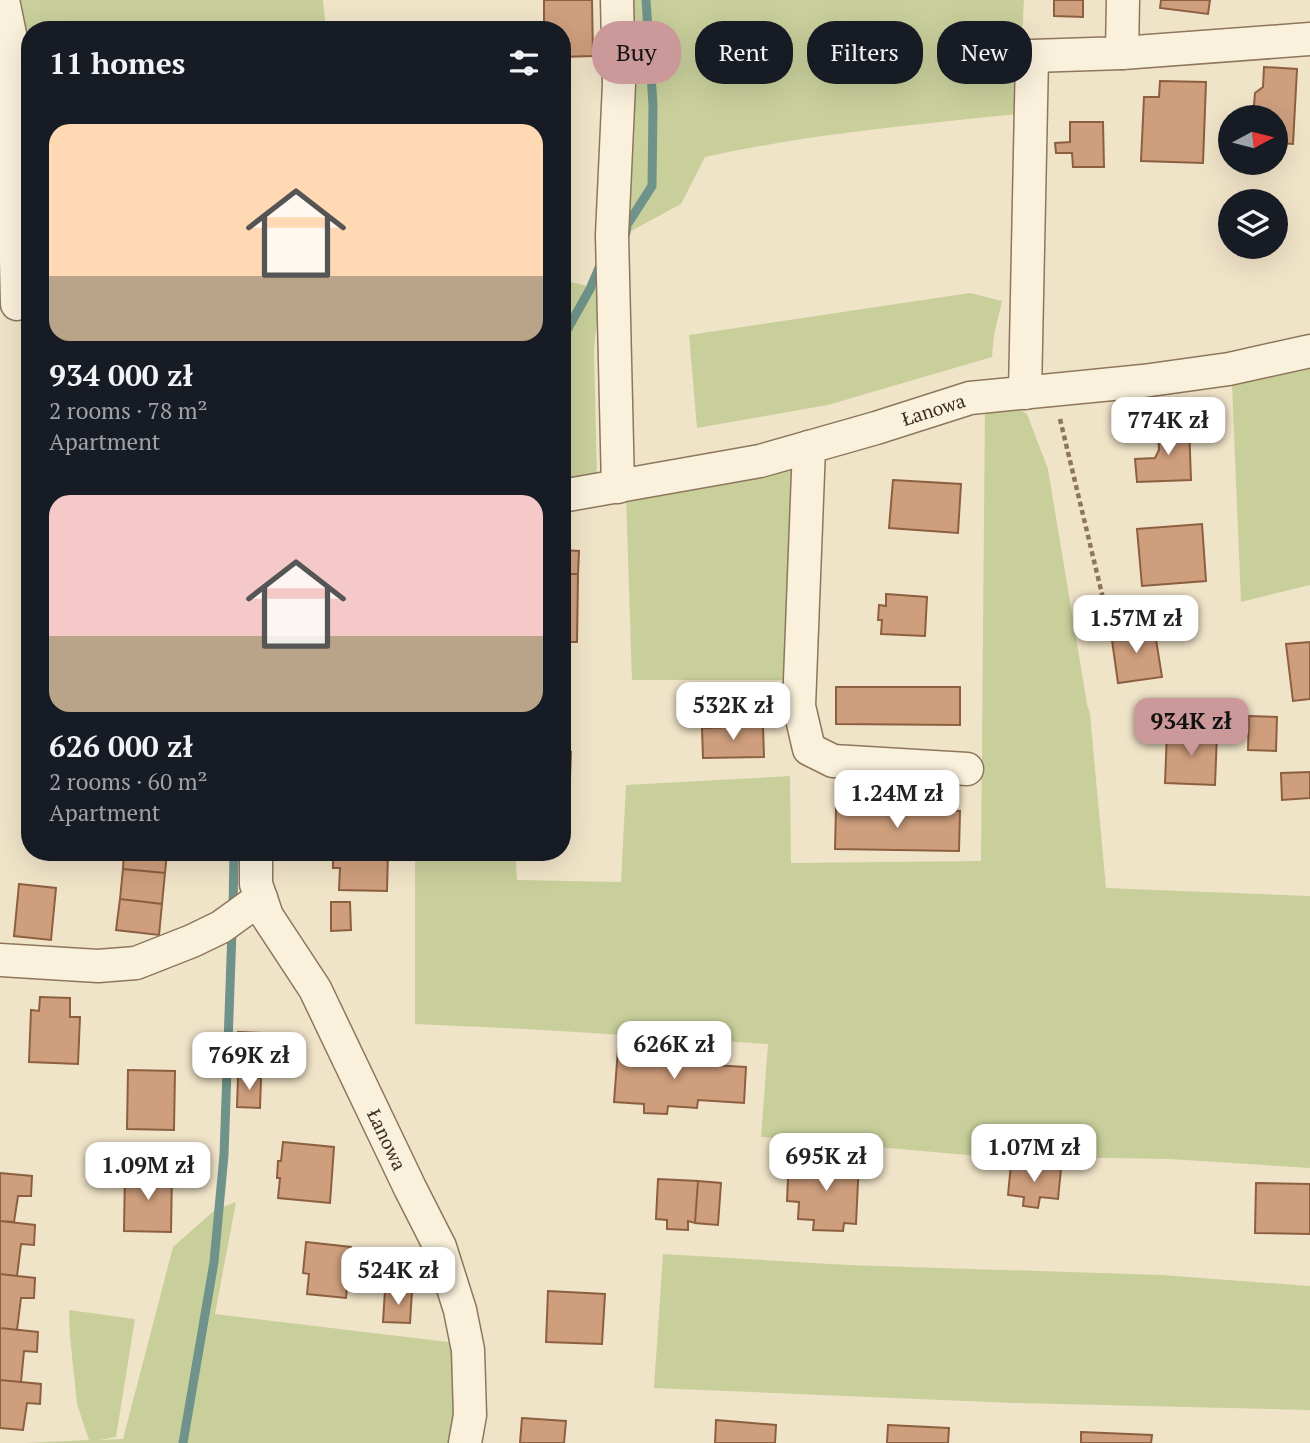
<!DOCTYPE html>
<html lang="en">
<head>
<meta charset="utf-8">
<style>
  :root { --surface:#171b24; --page:#242831; --text:#f1f3f6; --muted:#9ea1a6; --accent:#cc999b }
  body { margin:0; font-family:"PT Serif",serif; background:var(--page); color:var(--text); height:100vh; display:flex; flex-direction:column; font-size:26px; white-space:nowrap }
  * { box-sizing:border-box; margin:0 }
  p { font-size:23px; color:var(--muted) }
  .icon { flex:none; width:38px; height:38px; fill:none; stroke:currentColor; stroke-width:2; stroke-linecap:round; stroke-linejoin:round }
  .map { position:relative; flex:1; overflow:hidden }
  .side { position:absolute; left:21px; top:21px; width:550px; height:840px; display:flex; flex-direction:column; background:var(--surface); border-radius:28px; box-shadow:0 7px 28px #0002 }
  .side>* { flex:none }
  .top-card { position:absolute; left:592px; top:21px; width:612px; height:63px; display:flex; gap:14px }
  .needle { width:46px; rotate:83deg }
  .fabs { position:absolute; left:1218px; top:105px; display:grid; gap:14px }
  .fabs a { display:grid; place-items:center; width:70px; height:70px; border-radius:50%; background:var(--surface); box-shadow:0 7px 28px #0002; font-size:35px }
  .price { position:absolute; translate:-50% -60px; padding:0 16px; border-radius:14px; background:#fff; color:#222; font-size:23px; line-height:46px; filter:drop-shadow(0 2px 4px #0008) }
  .price::after { content:''; position:absolute; left:50%; top:42px; width:21px; height:16px; margin-left:-10px; background:inherit; clip-path:polygon(0 0,100% 0,50% 100%) }
  .price.on { background:var(--accent); color:#111 }
  ul { padding:0; list-style:none }
  li { display:grid; align-content:center; gap:14px; height:371px; padding:0 28px }
  li span { display:grid; place-items:center; height:217px; border-radius:21px; color:#555 }
  li>.icon { margin-inline-start:auto }
  span .icon { width:126px; height:126px; fill:#fffc; stroke-width:1 }
  li b { font-size:30px }
  h2 { display:flex; justify-content:space-between; align-items:center; height:84px; padding:0 28px; font-size:30px }
  .chip { padding:0 24px; border-radius:28px; background:var(--surface); box-shadow:0 7px 28px #0002; font-size:24px; line-height:63px }
  .chip.on { background:var(--accent); color:#111 }
  .map>svg:first-child { display:block }
</style>
</head>
<body>
<div class="map">
<svg width="1310" height="1443" viewBox="0 0 1310 1443">
  <rect width="100%" height="100%" fill="#f0e4c8"/>
  <path fill="#c9cf9b" d="M20,0H323L326,30H30V164L25,102V22Z
    M628,0H1024L1018,114C913,125 808,134 705,157L681,204L622,236Z
    M562,280L600,289L594,350L597,478L562,485Z
    M970,293L1002,301L994,335L992,357L828,405L697,428L689,335Z
    M1310,369V585L1241,602L1232,385Z
    M985,403L1010,404L1027,414L1048,469L1087,704L1090,714L1106,888L1310,896V1168L1169,1159L979,1156L761,1137L768,1044L527,1029L415,1024V852H515L517,880L621,882L626,785L790,776L791,863L981,861Z
    M798,459L794,680H632L626,497Z
    M236,1202L215,1314L457,1343V1443H24L89,1440L77,1404L70,1337L69,1310L135,1319L116,1437L99,1440L123,1439L173,1247L215,1210Z
    M663,1254L848,1265L1162,1275L1310,1286V1410L1014,1403L654,1388Z"/>
  <g fill="none" stroke-linecap="round" stroke-linejoin="round">
    <path stroke="#6f938a" stroke-width="9" d="M626,233L627,225L652,186L653,105L646,0
      M562,339L590,289L601,263
      M233,909L234,852
      M183,1443L214,1262L224,1155L232,931"/>
  </g>
  <path fill="#cf9f7d" stroke="#8d5f41" stroke-width="2" d="M544,0H592L593,56L562,57V30H538V28L544,27Z
    M1054,0H1083V17L1054,16Z
    M1161,0H1210L1208,14L1160,8Z
    M1264,67L1297,69L1293,144L1276,143V117H1253L1255,93L1263,87Z
    M1160,81L1206,82L1203,163L1141,161L1144,97H1159Z
    M1070,122H1103L1104,167H1073L1072,153H1056L1055,143L1070,142Z
    M1189,425L1191,480L1137,482L1135,459L1155,458L1159,450L1158,426Z
    M893,480L961,484L958,533L889,528Z
    M1202,524L1206,581L1142,586L1137,529Z
    M562,550L579,551L578,574H562Z
    M562,574H578L577,642H562Z
    M886,594L927,597L925,636L881,634L882,620H878L879,605L886,606Z
    M1154,627L1162,677L1118,683L1111,633Z
    M1310,642V699L1293,701L1286,644Z
    M836,687H960V725L836,724Z
    M762,696L763,726L702,728L701,698Z
    M1249,716L1277,717L1276,751L1248,750Z
    M763,726L764,757L703,758L702,728Z
    M1167,732L1217,734L1215,785L1165,783Z
    M562,751L571,752L569,804H562Z
    M1310,772V798L1282,800L1281,773Z
    M836,808L960,811L959,851L835,849Z
    M124,852H167L165,873L123,869Z
    M333,852H388L387,891L339,890L340,868H333Z
    M123,869L165,873L162,904L120,899Z
    M19,884L56,888L51,940L14,936Z
    M120,899L162,904L159,935L116,930Z
    M331,902H350L351,930L331,931Z
    M40,997L70,998V1017H80L78,1064L29,1062L31,1010L39,1011Z
    M238,1032L262,1033L260,1067L237,1065Z
    M618,1049L695,1054V1064L746,1067L744,1103L698,1100L697,1108L668,1106L667,1114L644,1113V1104L614,1102Z
    M128,1070L175,1071L174,1130L127,1129Z
    M238,1077L261,1078L260,1108L237,1107Z
    M283,1142L334,1147L330,1203L278,1198L280,1178H277L278,1161H281Z
    M797,1159L859,1161L856,1224L844,1223L843,1231L813,1230L814,1220L798,1219L799,1202L787,1201L788,1178H796Z
    M1011,1164L1061,1169L1058,1199L1040,1197L1038,1208L1023,1206L1024,1197L1008,1195Z
    M125,1172L172,1173L171,1232L124,1231Z
    M0,1173L32,1176L31,1196H18L14,1222L0,1221Z
    M658,1179L698,1181L695,1223L688,1221V1230L667,1229V1220L656,1219Z
    M698,1181L721,1183L718,1225L695,1223Z
    M1256,1183L1310,1184V1234L1255,1233Z
    M0,1221L35,1225L34,1245L21,1244L17,1276L0,1274Z
    M306,1242L351,1247L346,1298L307,1294L309,1274L303,1273Z
    M0,1274L35,1278L34,1298H21L17,1330L0,1328Z
    M385,1290L412,1291L410,1323L383,1322Z
    M548,1291L605,1294L602,1344L546,1342Z
    M0,1328L38,1332L37,1352L24,1351L21,1382L0,1380Z
    M0,1380L41,1384L40,1404L27,1403L23,1430L0,1428Z
    M522,1418L566,1421L564,1443H520Z
    M716,1420L776,1425L775,1443H715Z
    M888,1425L949,1428L948,1443H887Z
    M1081,1432L1152,1435L1151,1443H1081Z"/>
  <g fill="none" stroke-linecap="round" stroke-linejoin="round">
    <g stroke="#8d765c" stroke-width="35">
      <g id="minor">
        <path d="M3,0L11,39L17,304"/>
        <path d="M617,0L619,84L612,235L618,487"/>
        <path d="M1122,53L1310,39"/>
        <path d="M1025,393L1032,56L1122,53L1123,0"/>
        <path d="M809,447L799,706L809,749L833,761L967,769"/>
        <path id="s1" d="M562,496L760,461L876,428L970,398L1143,381L1229,369L1310,351"/>
        <path id="s2" d="M256,852V884L267,916L315,989L410,1188L440,1247L460,1310L468,1350L470,1415L465,1443"/>
        <path d="M0,960L98,966L136,963L192,941L221,927L261,898"/>
      </g>
    </g>
    <path stroke="#8d765c" stroke-width="4.5" stroke-dasharray="5 3.5" stroke-linecap="butt" d="M1060,419L1107,615"/>
    <use href="#minor" stroke="#faf1dc" stroke-width="32"/>
  </g>
  <g text-anchor="middle" stroke-width="5" stroke-linejoin="round" paint-order="stroke">
    <g font-size="19" fill="#3d2e20" stroke="#f7eed8">
      <text dy="7" stroke="none"><textPath href="#s1" startOffset="382">Łanowa</textPath></text>
      <text dy="7" stroke="none"><textPath href="#s2" startOffset="320">Łanowa</textPath></text>
    </g>
  </g>
</svg>
<div class="fabs">
<a><svg class="needle" viewBox="-14 -14 28 28"><path d="M0-13l5 13h-10z" fill="#e53935"/><path d="M0 13l5-13h-10z" fill="#9ea1a6"/></svg></a>
<a><svg class="icon" aria-label="layers" viewBox="0 0 24 24"><path d="M12 4l9 5-9 5-9-5zM3 14l9 5 9-5"/></svg></a>
</div>
<b class="price" style="left:1168px;top:457px">774K zł</b>
<b class="price" style="left:1136px;top:655px">1.57M zł</b>
<b class="price" style="left:733px;top:742px">532K zł</b>
<b class="price on" style="left:1191px;top:758px">934K zł</b>
<b class="price" style="left:897px;top:830px">1.24M zł</b>
<b class="price" style="left:674px;top:1081px">626K zł</b>
<b class="price" style="left:249px;top:1092px">769K zł</b>
<b class="price" style="left:1034px;top:1184px">1.07M zł</b>
<b class="price" style="left:826px;top:1193px">695K zł</b>
<b class="price" style="left:148px;top:1202px">1.09M zł</b>
<b class="price" style="left:398px;top:1307px">524K zł</b>
<div class="top-card">
<a class="chip on">Buy</a>
<a class="chip">Rent</a>
<a class="chip">Filters</a>
<a class="chip">New</a>
</div>
<section class="side">
<h2>11 homes<svg class="icon" aria-label="filters" viewBox="0 0 24 24"><path d="M4 7h16M4 17h16"/><circle cx="9" cy="7" r="2"/><circle cx="15" cy="17" r="2"/></svg></h2>
<ul>
<li><span style="background:linear-gradient(#ffd9b3 70%,#b9a48a 0)"><svg class="icon" aria-label="home" viewBox="0 0 24 24"><path d="M3 11l9-7 9 7M6 9v11h12V9"/></svg></span><div><b>934 000 zł</b><p>2 rooms · 78 m²</p><p>Apartment</p></div></li>
<li><span style="background:linear-gradient(#f6c9c9 65%,#b9a48a 0)"><svg class="icon" aria-label="home" viewBox="0 0 24 24"><path d="M3 11l9-7 9 7M6 9v11h12V9"/></svg></span><div><b>626 000 zł</b><p>2 rooms · 60 m²</p><p>Apartment</p></div></li>
</ul>
</section>
</div>
</body>
</html>
